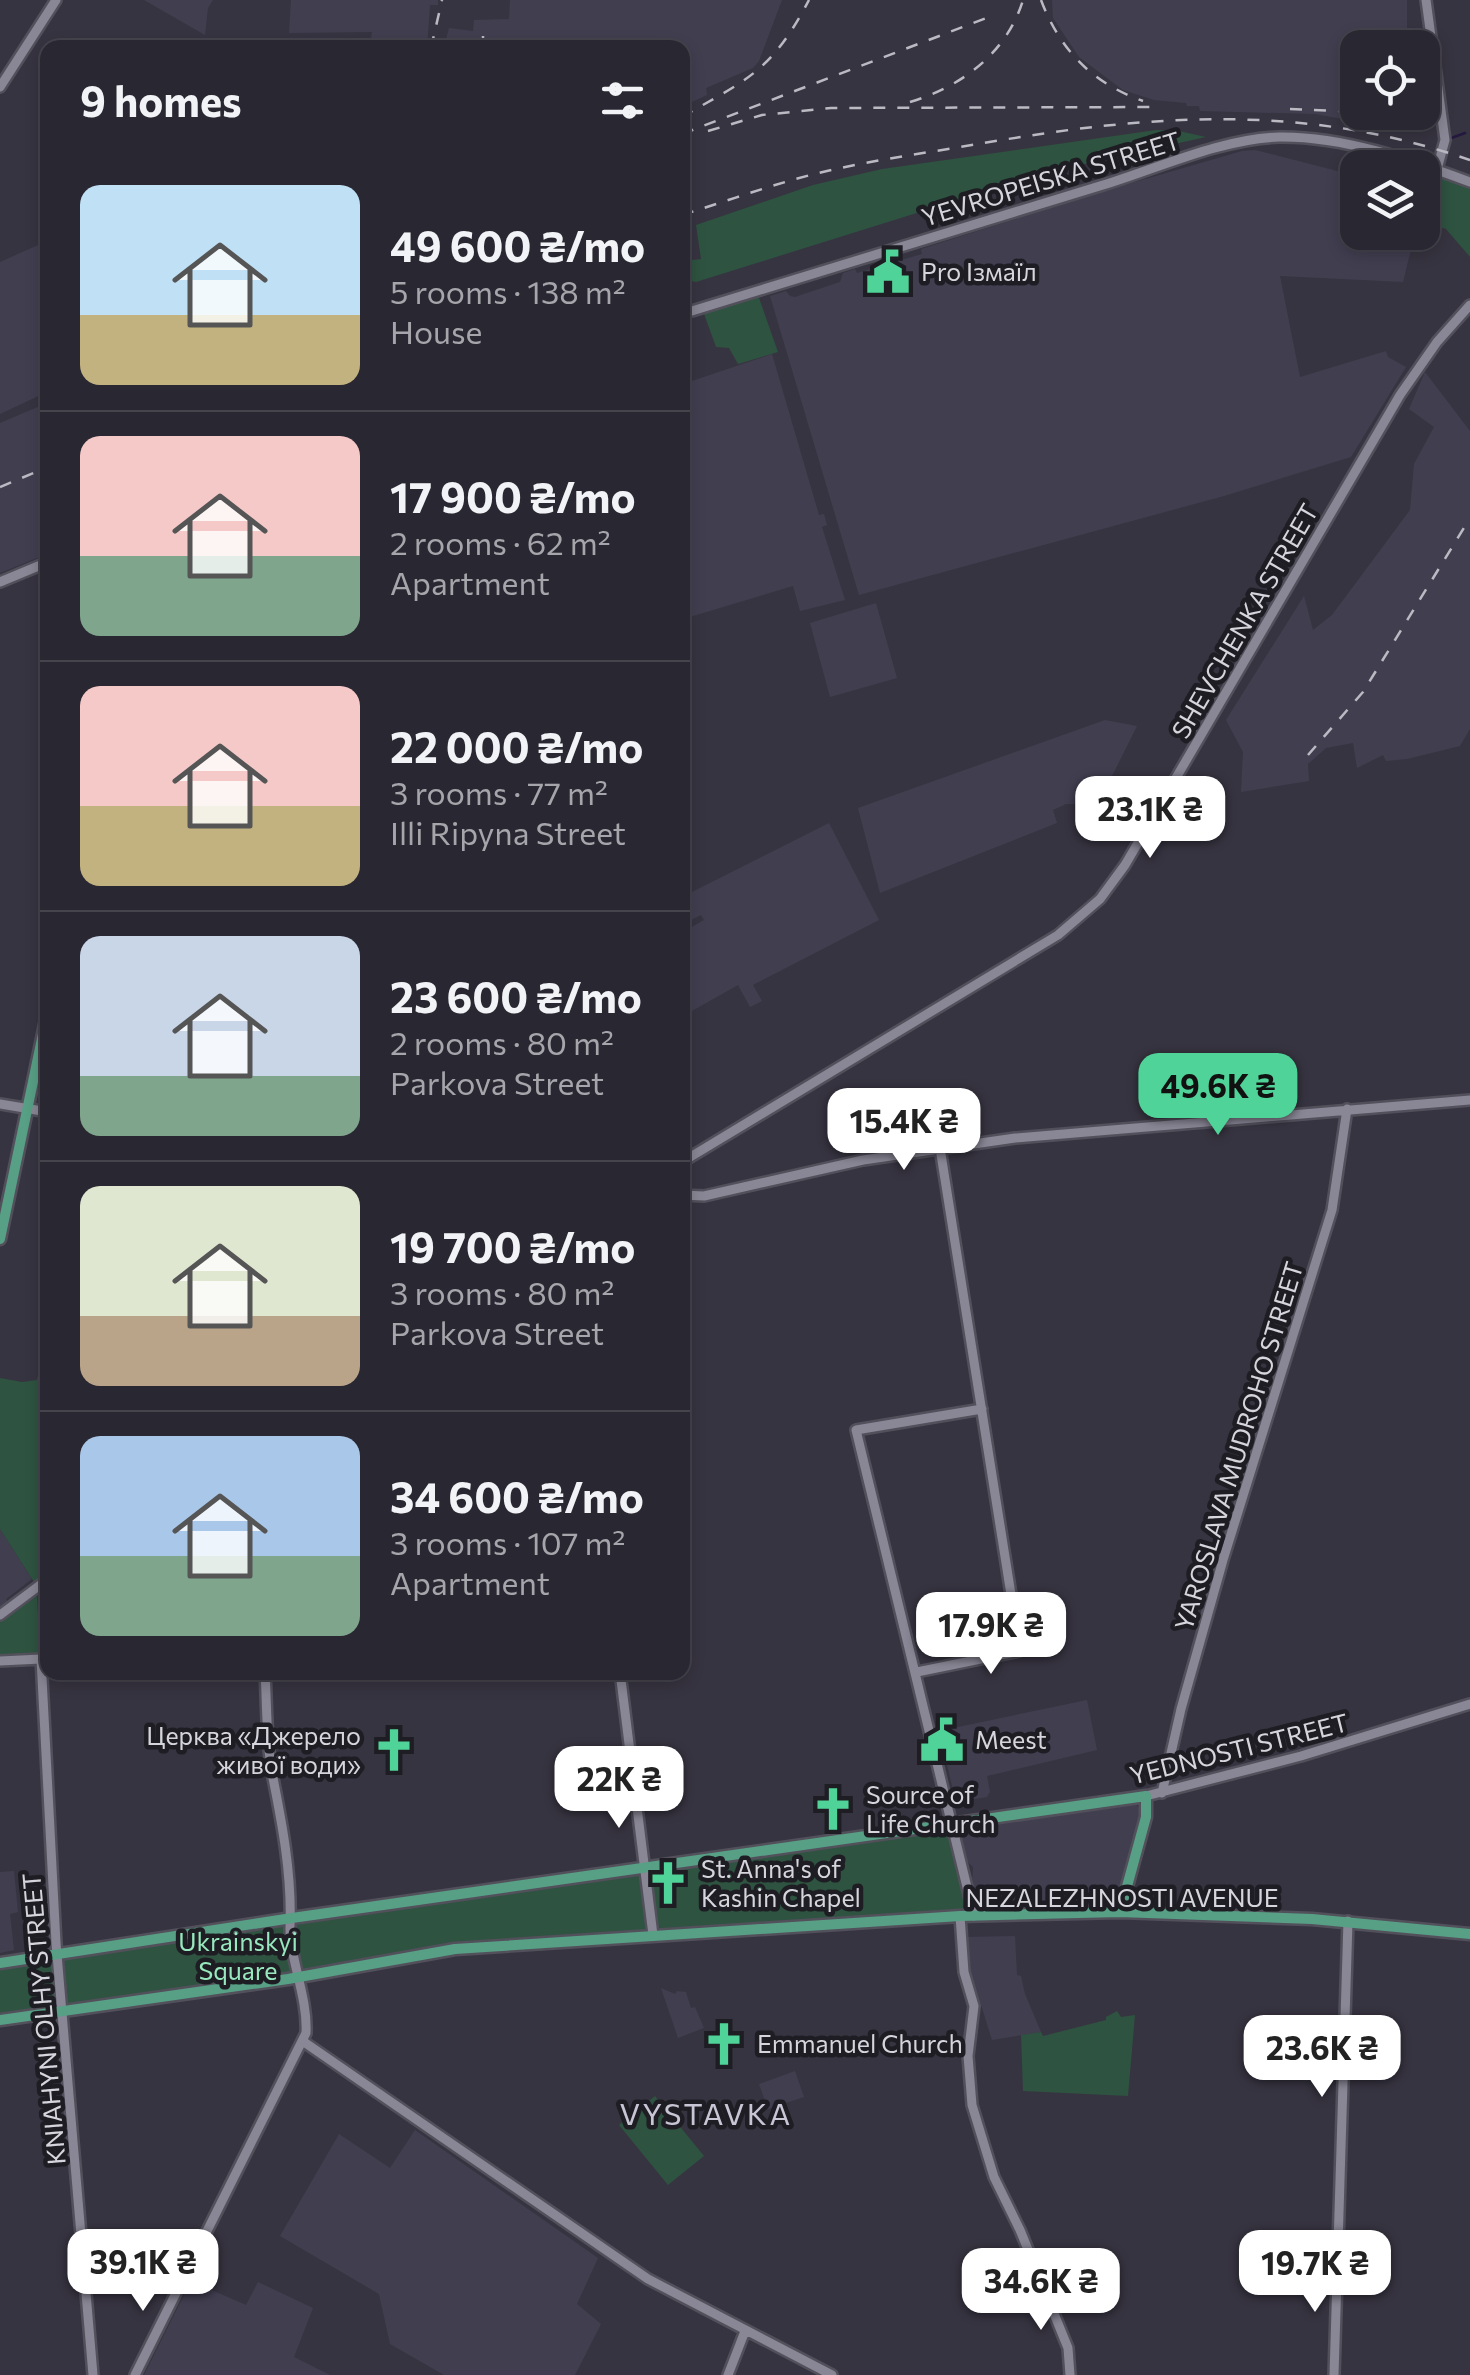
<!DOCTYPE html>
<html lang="en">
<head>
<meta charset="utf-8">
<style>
  :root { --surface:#292731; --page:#35333d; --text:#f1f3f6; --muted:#a5a5ab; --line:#45444d; --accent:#50d398 }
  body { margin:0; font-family:Commissioner,sans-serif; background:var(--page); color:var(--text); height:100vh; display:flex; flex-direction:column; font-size:38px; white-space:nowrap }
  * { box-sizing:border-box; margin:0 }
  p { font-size:32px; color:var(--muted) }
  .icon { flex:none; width:55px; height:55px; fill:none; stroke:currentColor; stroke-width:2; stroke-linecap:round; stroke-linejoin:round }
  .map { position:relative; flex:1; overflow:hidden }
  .sheet { position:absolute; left:40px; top:40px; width:650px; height:1640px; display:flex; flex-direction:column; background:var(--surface); border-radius:20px; box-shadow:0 5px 15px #0003,0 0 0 2px var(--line) }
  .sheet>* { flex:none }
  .controls { position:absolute; left:1340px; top:30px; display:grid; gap:20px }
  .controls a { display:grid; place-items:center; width:100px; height:100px; border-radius:20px; background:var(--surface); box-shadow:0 5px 15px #0003,0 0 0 2px var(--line); font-size:50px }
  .price { position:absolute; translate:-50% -85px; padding:0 22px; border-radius:20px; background:#fff; color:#222; font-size:32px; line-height:65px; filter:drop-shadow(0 2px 5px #0008) }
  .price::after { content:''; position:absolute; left:50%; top:60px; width:30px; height:22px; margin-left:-15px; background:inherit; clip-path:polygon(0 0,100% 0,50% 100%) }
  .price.current { background:var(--accent); color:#111 }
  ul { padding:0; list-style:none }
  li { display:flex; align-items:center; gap:30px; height:250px; padding:0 40px }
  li+li { border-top:2px solid var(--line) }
  li span { display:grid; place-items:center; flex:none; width:280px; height:200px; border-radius:20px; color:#555 }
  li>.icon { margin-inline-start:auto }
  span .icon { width:120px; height:120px; fill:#fffc; stroke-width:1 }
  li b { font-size:42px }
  h2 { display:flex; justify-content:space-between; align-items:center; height:120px; padding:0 40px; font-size:42px }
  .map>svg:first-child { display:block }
</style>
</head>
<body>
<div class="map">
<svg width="1470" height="2375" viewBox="0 0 1470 2375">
  <rect width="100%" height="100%" fill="#373441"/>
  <path fill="#413e50" d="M144,0H213L208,8L205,35Z
    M291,0H438V5H430L427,48L370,47L372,32L289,33Z
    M510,0H782L759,61L753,68L706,88L707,95L683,106L682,48L444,47L449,28L473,31L474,20L509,19Z
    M1052,0H1407V47L1358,48V112L1407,113V126L1403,130L1315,114L1200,111L1199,106H1187L1186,103L1154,100L1123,90L1079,57L1053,18Z
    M1255,150L1357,176L1358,232L1415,233L1403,282L1280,276L1300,377L1386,351L1388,357L1406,367L1351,457L1224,496L859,595L770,296L786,291L790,296L795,297L840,282L843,273L855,269L857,273L922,254L921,249L1097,193L1242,151Z
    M47,241V392L0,414V262Z
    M772,354L819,515L824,514L827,525L822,527L845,600L800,611L793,586L683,619V384Z
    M1425,372L1470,431V729L1460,746L1407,759L1386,761L1383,755L1357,768L1353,743L1326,748L1308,764L1309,781L1241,792L1243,752L1226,720L1304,596L1313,630L1332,615L1410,510L1414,464L1434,427L1409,409Z
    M47,403V554L0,573V423Z
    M876,603L897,678L830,697L810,623Z
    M1105,720L1137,726L1098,804H1066L1053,810L1057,823L880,893L858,808Z
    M829,823L879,920L753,985L762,1001L750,1007L738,985L683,1016V932L704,920L701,915L683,924V887L688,894Z
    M0,1529L32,1579L6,1599L8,1603L0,1608Z
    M1087,1700L1097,1750L987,1776L990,1792L987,1797L956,1802L946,1761L952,1758L950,1754L944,1755L939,1731Z
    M1135,1803L1143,1813L1116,1908L987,1912L978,1907L972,1884L973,1867L966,1860L960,1831L962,1827Z
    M14,1871L18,1912L10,1914L14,1950L0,1953V1872Z
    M1015,1936L1017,1975L1021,1976L1025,1994L1041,2032L992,2040L974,1982L968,1975L965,1937Z
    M661,1988L675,1994L677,1991L686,1992L691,2008L695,2007L704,2028L678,2038Z
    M795,2071L804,2097L768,2109L759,2084Z
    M415,2130L598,2258L577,2304L601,2324L575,2375H444L390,2344L379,2294L280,2236L339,2134L390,2168Z
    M191,2281L246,2305L258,2282L313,2308L294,2357L330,2375H144Z"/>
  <path fill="#2e5340" d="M1156,130L1179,131L1206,137L990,185L968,197L696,282L683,279V261L701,259L696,225L813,185L882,169Z
    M1423,170L1470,187V257L1446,229L1423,221L1430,194L1423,192Z
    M758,295L778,352L738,364L729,348L716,347L703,311Z
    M47,1352V1571L34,1582L0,1529V1378L22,1382L37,1380L40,1367H45Z
    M37,1596L40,1654L0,1659V1622Z
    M941,1829L949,1833L968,1906L964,1913L664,1932L655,1923L652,1870Z
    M641,1873L648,1928L641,1933L467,1944L307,1972L301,1968L295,1922Z
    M283,1923L287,1929L295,1970L292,1974L66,2006L64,1959L68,1957Z
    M50,1960L54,1961L58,2007L0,2016V1967Z
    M1117,2011L1121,2017L1135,2015L1128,2096L1023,2091L1021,2035L1041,2032L1043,2036L1106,2020V2017Z
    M655,2096L704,2156L668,2185L619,2125Z"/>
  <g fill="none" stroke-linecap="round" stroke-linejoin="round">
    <path stroke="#23183e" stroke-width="2.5" d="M1446,140L1465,133
      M40,1317H48"/>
    <g stroke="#52505b" stroke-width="14">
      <path id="secondary" d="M1426,0L1445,140L1437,169
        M0,87L56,0
        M682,314C823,270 963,227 1103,185C1159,168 1220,139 1279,137C1343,136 1411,160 1470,182
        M0,582L48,562
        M0,1104L48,1112
        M682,1162L1058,935L1100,899L1125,865L1400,395L1437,342L1470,305
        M682,1195L704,1196L863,1160L1015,1138L1470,1100
        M0,1615L48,1579
        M0,1661L41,1659L56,1943L93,2375
        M620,1672L653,1935
        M917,1672L1020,1651L940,1148
        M1162,1793L1181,1709L1223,1560L1332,1210L1347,1109
        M1146,1796L1301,1756L1470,1704
        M960,1916L964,1972L974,2006L968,2056L972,2105L994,2177L1020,2230L1068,2348L1070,2375
        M974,1916L856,1430L982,1409
        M304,2042L648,2279L832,2375
        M135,2375L306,2033C308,1997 289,1957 290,1926C292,1874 282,1823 272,1773C266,1740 267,1705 265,1672
        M728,2375L745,2331
        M1334,2375L1348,1921"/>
    </g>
    <g stroke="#52505b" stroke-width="15">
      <path id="primary" d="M0,1239L48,1010
        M0,1963L292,1918L1146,1796V1817L1120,1912
        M0,2020L288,1979L455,1949L960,1916L1120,1912L1312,1919L1470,1934"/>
    </g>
    <use href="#secondary" stroke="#898695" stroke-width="9"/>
    <use href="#primary" stroke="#579f85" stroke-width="10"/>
    <path stroke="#bbbac3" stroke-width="2.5" stroke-dasharray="12 12" stroke-linecap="butt" d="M1041,0C1060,50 1092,83 1143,101
      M431,48L442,0
      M483,48V36
      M910,102C961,87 1007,53 1023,0
      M1290,109L1358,112
      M682,117C749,78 771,72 809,0
      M708,131L762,115L831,108L1155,107
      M682,134L989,17
      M682,215C730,200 779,182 827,171C879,159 932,152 984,143C1153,114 1305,103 1470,160
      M0,487L48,467
      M1308,755L1363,692L1470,518"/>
  </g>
  <defs>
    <g id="civic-bare" transform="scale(3.45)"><path d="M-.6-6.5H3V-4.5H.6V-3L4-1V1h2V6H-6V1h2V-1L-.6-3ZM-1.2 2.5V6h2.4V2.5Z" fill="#50d398" stroke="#1e1d23" stroke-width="2.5" paint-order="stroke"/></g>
    <g id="church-bare" transform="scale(3.45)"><path d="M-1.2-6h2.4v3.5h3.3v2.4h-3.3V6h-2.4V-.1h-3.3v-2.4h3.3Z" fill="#50d398" stroke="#1e1d23" stroke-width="2.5" paint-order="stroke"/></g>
  </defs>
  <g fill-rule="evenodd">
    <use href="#civic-bare" x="888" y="272"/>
    <use href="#civic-bare" x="942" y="1740"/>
    <use href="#church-bare" x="394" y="1750"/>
    <use href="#church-bare" x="833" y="1809"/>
    <use href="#church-bare" x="668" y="1883"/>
    <use href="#church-bare" x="724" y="2044"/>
  </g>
  <g text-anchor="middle" stroke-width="9" stroke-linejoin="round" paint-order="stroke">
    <g font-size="25" fill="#d6d5dd" stroke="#1e1d23">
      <text transform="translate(1051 179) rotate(-17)" y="9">YEVROPEISKA STREET</text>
      <text transform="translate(1245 621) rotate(-60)" y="9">SHEVCHENKA STREET</text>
      <text transform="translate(1239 1446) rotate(-73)" y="9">YAROSLAVA MUDROHO STREET</text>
      <text transform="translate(1239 1749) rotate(-14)" y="9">YEDNOSTI STREET</text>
      <text x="1122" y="1907">NEZALEZHNOSTI AVENUE</text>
      <text transform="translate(44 2019) rotate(-95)" y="9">KNIAHYNI OLHY STREET</text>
    </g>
    <g font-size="25" fill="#d6d5dd" stroke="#1e1d23" text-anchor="start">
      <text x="921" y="281">Pro Ізмаїл</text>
      <text x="361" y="1745" text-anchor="end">Церква «Джерело<tspan x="361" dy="29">живої води»</tspan></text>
      <text x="975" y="1749">Meest</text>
      <text x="866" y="1804">Source of<tspan x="866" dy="29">Life Church</tspan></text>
      <text x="701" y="1878">St. Anna's of<tspan x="701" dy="29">Kashin Chapel</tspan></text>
      <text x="757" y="2053">Emmanuel Church</text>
    </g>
    <g font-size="25" fill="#97e8be" stroke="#1e1d23">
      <text x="238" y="1951">Ukrainskyi<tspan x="238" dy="29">Square</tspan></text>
    </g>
    <g font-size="30" letter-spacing="2.5" fill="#c8c5d5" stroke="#1e1d23">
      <text x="706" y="2125">VYSTAVKA</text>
    </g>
  </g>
</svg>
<div class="controls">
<a><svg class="icon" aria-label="locate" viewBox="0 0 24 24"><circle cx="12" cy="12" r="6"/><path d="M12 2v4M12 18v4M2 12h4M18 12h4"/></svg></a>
<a><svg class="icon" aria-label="layers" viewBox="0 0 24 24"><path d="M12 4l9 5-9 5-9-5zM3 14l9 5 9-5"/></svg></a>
</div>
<b class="price" style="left:1150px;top:861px">23.1K ₴</b>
<b class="price current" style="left:1218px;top:1138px">49.6K ₴</b>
<b class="price" style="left:904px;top:1173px">15.4K ₴</b>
<b class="price" style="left:991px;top:1677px">17.9K ₴</b>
<b class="price" style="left:619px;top:1831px">22K ₴</b>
<b class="price" style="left:1322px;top:2100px">23.6K ₴</b>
<b class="price" style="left:143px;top:2314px">39.1K ₴</b>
<b class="price" style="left:1315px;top:2315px">19.7K ₴</b>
<b class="price" style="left:1041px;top:2333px">34.6K ₴</b>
<section class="sheet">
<h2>9 homes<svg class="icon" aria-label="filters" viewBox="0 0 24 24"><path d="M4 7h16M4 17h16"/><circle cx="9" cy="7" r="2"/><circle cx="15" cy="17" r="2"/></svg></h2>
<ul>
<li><span style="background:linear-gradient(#bfe0f5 65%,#c2b280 0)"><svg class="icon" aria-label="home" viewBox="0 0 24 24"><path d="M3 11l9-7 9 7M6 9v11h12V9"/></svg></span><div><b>49 600 ₴/mo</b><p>5 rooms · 138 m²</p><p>House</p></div></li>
<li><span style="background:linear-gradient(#f6c9c9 60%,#7fa58c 0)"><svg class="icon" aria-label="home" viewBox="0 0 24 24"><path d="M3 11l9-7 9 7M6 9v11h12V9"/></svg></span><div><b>17 900 ₴/mo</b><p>2 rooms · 62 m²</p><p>Apartment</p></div></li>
<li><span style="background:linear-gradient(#f6c9c9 60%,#c2b280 0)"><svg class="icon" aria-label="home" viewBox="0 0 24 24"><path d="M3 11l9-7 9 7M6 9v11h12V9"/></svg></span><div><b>22 000 ₴/mo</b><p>3 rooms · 77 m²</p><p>Illi Ripyna Street</p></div></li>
<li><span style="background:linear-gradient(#c9d6e8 70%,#7fa58c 0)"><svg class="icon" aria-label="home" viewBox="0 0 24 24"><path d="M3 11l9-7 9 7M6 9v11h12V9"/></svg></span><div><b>23 600 ₴/mo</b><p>2 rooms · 80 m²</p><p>Parkova Street</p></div></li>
<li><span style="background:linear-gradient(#dfe7d0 65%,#b9a48a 0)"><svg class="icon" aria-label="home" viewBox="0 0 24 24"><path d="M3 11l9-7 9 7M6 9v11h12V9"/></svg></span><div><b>19 700 ₴/mo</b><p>3 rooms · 80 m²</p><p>Parkova Street</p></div></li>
<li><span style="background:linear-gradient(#a9c7e8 60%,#7fa58c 0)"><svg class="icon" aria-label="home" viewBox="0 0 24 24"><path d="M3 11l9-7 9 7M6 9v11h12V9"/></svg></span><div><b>34 600 ₴/mo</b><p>3 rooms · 107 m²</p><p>Apartment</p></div></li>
</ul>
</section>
</div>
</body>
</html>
